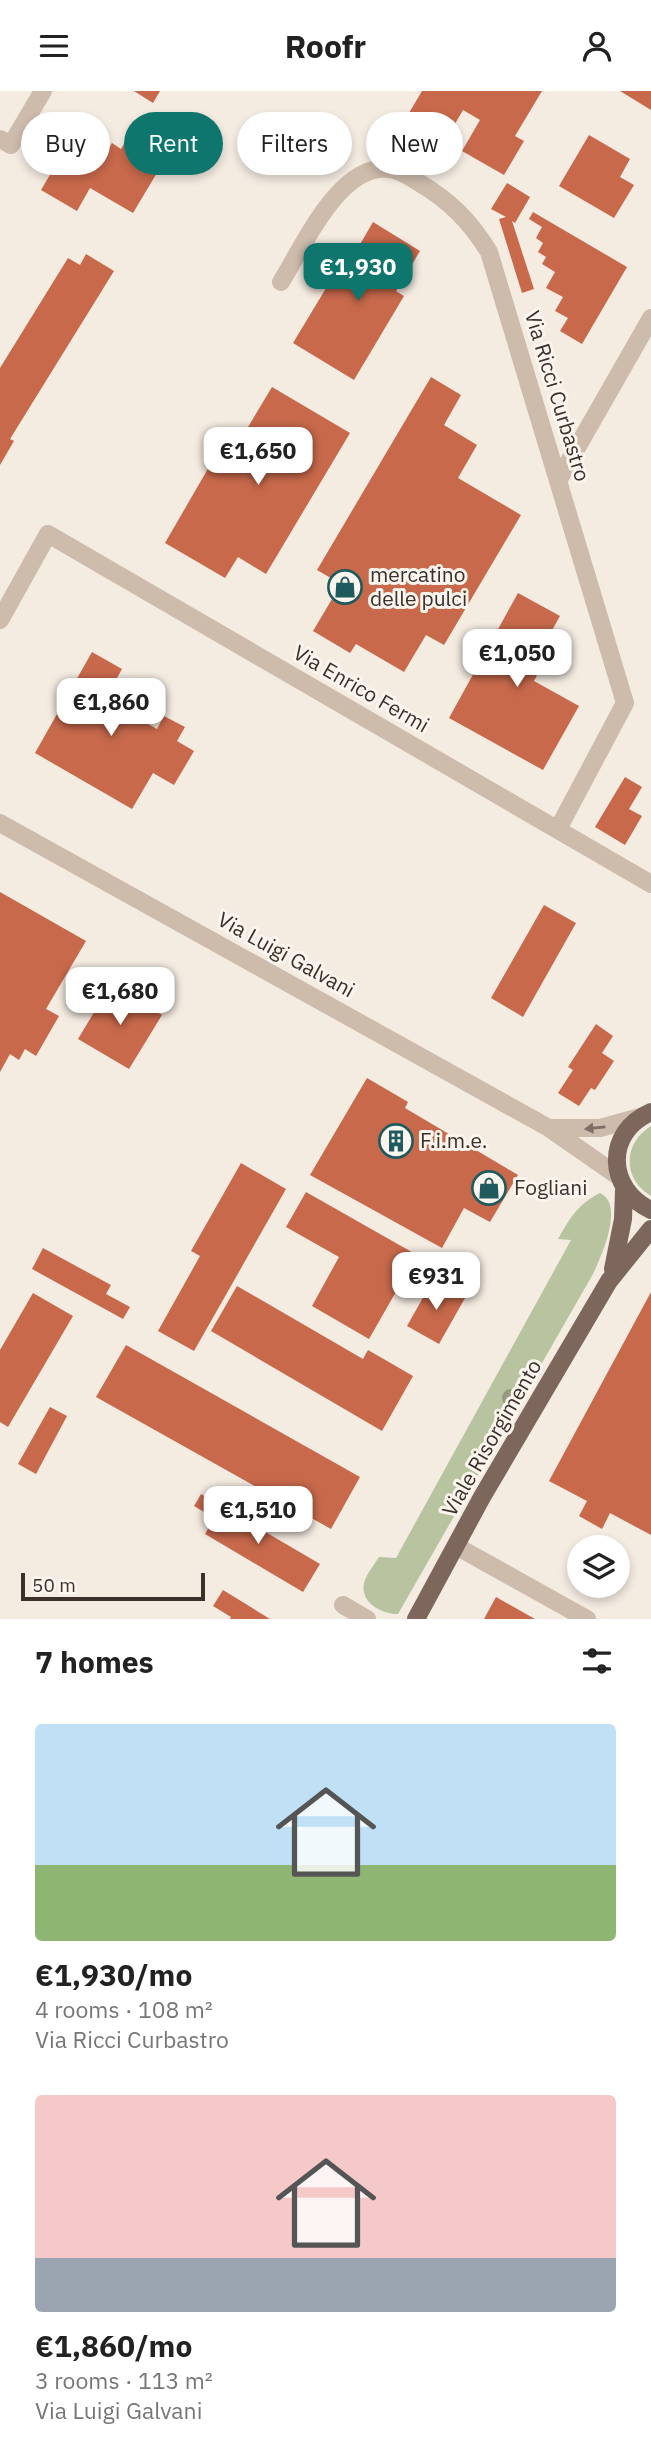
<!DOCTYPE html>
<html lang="en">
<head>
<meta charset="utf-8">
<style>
  :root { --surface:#fff; --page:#f6f6f6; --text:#222; --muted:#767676; --accent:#0f766e }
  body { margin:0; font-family:"IBM Plex Sans",sans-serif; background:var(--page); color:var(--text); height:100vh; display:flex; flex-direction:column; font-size:26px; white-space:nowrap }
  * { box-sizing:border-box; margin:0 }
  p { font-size:23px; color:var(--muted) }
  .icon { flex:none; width:38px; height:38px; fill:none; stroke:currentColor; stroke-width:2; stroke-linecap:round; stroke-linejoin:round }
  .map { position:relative; height:1528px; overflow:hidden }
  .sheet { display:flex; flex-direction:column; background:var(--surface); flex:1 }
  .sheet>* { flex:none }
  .top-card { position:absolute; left:21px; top:21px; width:609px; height:63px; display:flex; gap:14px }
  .tools { position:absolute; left:567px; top:1444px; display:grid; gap:14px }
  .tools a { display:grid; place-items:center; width:63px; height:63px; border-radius:50%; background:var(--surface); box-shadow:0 4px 10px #0003; font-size:35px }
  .scale { position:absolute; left:21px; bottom:18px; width:184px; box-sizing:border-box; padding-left:7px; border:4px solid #3b302b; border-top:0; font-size:19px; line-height:24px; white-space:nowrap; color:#3b302b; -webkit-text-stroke:5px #fbf5ee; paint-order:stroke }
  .price { position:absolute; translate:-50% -60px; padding:0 16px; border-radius:14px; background:#fff; color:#222; font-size:23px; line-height:46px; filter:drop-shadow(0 2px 4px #0008) }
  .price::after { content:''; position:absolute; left:50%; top:42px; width:21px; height:16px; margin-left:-10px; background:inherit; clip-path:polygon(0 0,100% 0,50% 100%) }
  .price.on { background:var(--accent); color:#fff }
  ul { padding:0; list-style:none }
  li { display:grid; align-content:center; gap:14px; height:371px; padding:0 35px }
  li span { display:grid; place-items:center; height:217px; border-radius:7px; color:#555 }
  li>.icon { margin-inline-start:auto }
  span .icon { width:126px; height:126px; fill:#fffc; stroke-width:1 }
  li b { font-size:30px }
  h2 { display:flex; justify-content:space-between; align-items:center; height:84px; padding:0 35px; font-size:30px }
  .pill { padding:0 24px; border-radius:32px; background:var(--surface); box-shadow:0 4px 10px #0003; font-size:24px; line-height:63px }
  .pill.on { background:var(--accent); color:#fff }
  header { display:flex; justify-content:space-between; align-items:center; height:91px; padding:0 35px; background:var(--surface); font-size:32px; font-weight:700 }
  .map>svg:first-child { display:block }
</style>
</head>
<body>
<header><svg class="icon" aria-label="menu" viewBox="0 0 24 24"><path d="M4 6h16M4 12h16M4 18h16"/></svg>Roofr<svg class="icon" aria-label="person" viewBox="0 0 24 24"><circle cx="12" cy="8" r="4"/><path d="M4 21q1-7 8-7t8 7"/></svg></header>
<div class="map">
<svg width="651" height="1528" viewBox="0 0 651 1528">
  <rect width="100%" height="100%" fill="#f4ebe1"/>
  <path fill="#b8c4a0" d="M651,1035V1105C622,1088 623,1052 651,1035Z
    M600,1102C625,1113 601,1166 593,1183L398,1523C382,1523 360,1512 364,1492C366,1484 374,1474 379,1466L396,1467L571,1149L558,1148C570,1127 578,1113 600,1102Z"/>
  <path fill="#c8694b" d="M134,0H160L153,12Z
    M422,0H542L515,45L524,50L504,84L462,60L480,29L463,19L445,50L406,27Z
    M620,0H651V19Z
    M589,44L630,68L620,86L634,94L614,127L559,95Z
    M127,48L164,70L133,122L90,97L77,120L41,99L68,53L100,72L112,52L121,58Z
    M507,92L530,106L515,132L512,130L534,198L522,202L499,128L506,126L491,118Z
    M533,121L627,176L582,253L560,240L568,227L555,220L563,206L546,197L555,181L542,173L546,166L538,161L543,152L536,147L542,136L529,128Z
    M373,131L420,160L396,200L404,205L354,289L293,252L343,169L355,176L361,166L355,162Z
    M86,163L114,180L10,348L14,350L0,374V277L68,167L80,174Z
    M431,286L461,304L444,334L477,354L458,387L521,424L444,554L426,544L404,581L356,553L350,562L313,540L341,493L317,479Z
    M272,296L350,342L266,483L238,466L225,487L165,452L224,350L236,356Z
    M518,502L560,525L541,559L548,563L534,590L579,615L543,679L449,627Z
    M92,561L122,578L111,598L138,613L132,624L157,638L164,625L185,636L177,650L194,660L174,694L153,682L132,718L35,662Z
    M625,686L642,696L629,718L642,725L625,754L595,736Z
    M0,801L86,850L46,918L59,925L36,965L25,958L19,969L10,963L0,981Z
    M544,814L576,832L523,926L491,907Z
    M111,893L162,924L129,978L78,948Z
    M596,933L613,945L602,962L614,970L595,999L591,997L579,1015L558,1002L573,979L568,976Z
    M367,987L408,1011L405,1017L518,1084L490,1131L464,1117L442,1157L310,1084Z
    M241,1072L286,1098L194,1260L158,1240L200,1165L191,1160Z
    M306,1101L417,1164L369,1248L312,1215L339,1166L286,1136Z
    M43,1157L111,1194L106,1203L130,1216L123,1228L32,1178Z
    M433,1189L465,1207L439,1253L407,1235Z
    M237,1195L363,1268L368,1259L413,1285L382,1340L211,1240Z
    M651,1201V1444L610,1422L602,1438L579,1425L587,1410L549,1390Z
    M33,1202L73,1225L8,1336L0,1331V1259Z
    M126,1254L360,1386L331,1438L96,1306Z
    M50,1316L67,1325L36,1383L18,1373Z
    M201,1403L320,1473L303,1501L205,1443L214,1427L194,1415Z
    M223,1499L270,1528H230L231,1526L213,1515Z
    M496,1506L535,1528H484Z"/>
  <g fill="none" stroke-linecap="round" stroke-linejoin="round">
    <path stroke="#cdbbac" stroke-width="18" d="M0,48L11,54L43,0
      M281,191C303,156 340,71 390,78C400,79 410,86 418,91C450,110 470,130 489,161L625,612L558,738
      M559,388L651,227
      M0,529L48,443L651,793
      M0,732L549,1037L618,1085
      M551,1037H600L640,1026
      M456,1455L587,1528
      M343,1514L367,1528"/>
    <path stroke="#7d675c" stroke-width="18" d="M651,1021C604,1041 607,1099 651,1119
      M613,1178L623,1128L624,1099
      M416,1528L482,1406L609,1190L651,1138"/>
  </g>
  <circle fill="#969b7f" cx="511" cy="1307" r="9"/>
  <defs><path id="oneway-solid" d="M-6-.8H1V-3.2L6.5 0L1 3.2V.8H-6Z" transform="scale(1.75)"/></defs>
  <use fill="#7d6f65" href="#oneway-solid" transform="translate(595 1037) rotate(174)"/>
  <defs>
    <g id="shop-ring" transform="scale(1.75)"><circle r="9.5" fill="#fbf5ee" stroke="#1f5a5e" stroke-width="1.5"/><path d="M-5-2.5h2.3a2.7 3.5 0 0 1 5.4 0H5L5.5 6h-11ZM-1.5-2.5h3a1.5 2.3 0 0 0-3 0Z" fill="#1f5a5e"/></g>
    <g id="building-ring" transform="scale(1.75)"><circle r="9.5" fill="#fbf5ee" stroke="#1f5a5e" stroke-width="1.5"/><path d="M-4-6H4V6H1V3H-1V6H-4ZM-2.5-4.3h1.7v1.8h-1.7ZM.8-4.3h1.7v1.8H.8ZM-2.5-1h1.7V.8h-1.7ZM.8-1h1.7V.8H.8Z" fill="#1f5a5e"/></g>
  </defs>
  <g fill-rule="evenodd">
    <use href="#shop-ring" x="345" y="496"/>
    <use href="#building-ring" x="396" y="1050"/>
    <use href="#shop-ring" x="489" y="1097"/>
  </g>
  <g text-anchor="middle" stroke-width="6" stroke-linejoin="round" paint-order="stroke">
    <g font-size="21" fill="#3b302b" stroke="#fbf5ee">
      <text transform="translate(557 305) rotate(73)" y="7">Via Ricci Curbastro</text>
      <text transform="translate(361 598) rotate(30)" y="7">Via Enrico Fermi</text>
      <text transform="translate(286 864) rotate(29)" y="7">Via Luigi Galvani</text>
      <text transform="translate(492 1347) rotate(-60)" y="7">Viale Risorgimento</text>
    </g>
    <g font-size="21" fill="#3b302b" stroke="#fbf5ee" text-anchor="start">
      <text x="370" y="491">mercatino<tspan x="370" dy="24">delle pulci</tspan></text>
      <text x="420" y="1057">F.i.m.e.</text>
      <text x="514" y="1104">Fogliani</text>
    </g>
  </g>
</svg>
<div class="tools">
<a><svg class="icon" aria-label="layers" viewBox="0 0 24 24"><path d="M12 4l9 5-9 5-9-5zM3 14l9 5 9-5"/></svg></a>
</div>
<div class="scale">50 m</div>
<b class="price on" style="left:358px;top:212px">€1,930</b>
<b class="price" style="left:258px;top:396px">€1,650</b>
<b class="price" style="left:517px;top:598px">€1,050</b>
<b class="price" style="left:111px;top:647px">€1,860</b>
<b class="price" style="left:120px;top:936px">€1,680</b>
<b class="price" style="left:436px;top:1221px">€931</b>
<b class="price" style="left:258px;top:1455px">€1,510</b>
<div class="top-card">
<a class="pill">Buy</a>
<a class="pill on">Rent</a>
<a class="pill">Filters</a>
<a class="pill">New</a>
</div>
</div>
<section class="sheet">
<h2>7 homes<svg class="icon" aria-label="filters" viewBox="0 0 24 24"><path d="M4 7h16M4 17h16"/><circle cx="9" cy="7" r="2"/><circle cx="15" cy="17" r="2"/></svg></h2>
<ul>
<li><span style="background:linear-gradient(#bfe0f5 65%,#8fb573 0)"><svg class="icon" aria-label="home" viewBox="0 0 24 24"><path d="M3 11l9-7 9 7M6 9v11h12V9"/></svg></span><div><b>€1,930/mo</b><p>4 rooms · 108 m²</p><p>Via Ricci Curbastro</p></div></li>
<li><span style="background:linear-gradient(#f6c9c9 75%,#9aa5b1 0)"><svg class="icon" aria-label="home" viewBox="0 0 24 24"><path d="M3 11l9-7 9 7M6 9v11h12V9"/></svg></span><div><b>€1,860/mo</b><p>3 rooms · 113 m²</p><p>Via Luigi Galvani</p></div></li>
</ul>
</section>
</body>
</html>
